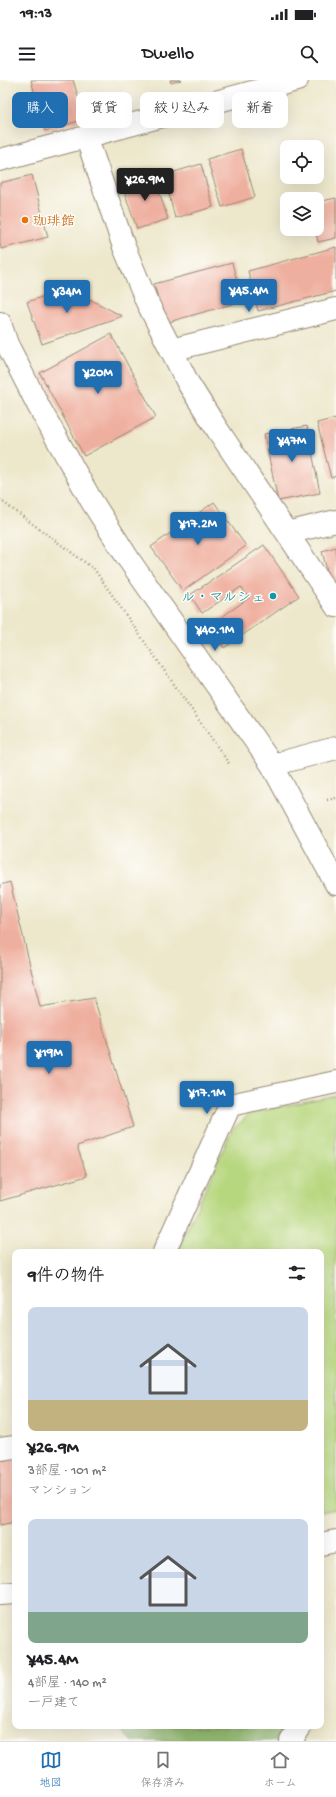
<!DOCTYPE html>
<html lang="ja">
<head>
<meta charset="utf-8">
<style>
  :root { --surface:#fff; --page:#f2f2f2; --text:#202124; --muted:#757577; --line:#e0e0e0; --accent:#1f6fb2 }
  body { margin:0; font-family:"Gochi Hand","Klee One",sans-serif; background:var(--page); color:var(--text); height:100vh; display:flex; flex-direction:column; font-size:15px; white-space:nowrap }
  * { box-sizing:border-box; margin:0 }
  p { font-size:13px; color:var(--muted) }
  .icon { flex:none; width:22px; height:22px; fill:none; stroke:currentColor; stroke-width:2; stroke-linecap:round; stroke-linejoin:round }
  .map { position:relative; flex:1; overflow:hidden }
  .sheet { position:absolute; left:12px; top:1169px; width:312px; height:480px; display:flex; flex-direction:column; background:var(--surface); border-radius:8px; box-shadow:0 4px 16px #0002 }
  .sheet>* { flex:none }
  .hud { position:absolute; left:12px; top:12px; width:312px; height:36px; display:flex; gap:8px }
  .buttons { position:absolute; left:280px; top:60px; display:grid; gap:8px }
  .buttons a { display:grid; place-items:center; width:44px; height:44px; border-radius:8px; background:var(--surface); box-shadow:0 4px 16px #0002; font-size:20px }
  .price { position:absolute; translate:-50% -34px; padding:0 9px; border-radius:4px; background:var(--accent); color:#fff; font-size:13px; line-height:26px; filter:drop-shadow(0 1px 2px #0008) }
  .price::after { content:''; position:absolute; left:50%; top:24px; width:12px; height:9px; margin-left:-6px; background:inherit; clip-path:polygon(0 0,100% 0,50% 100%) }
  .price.active { background:#222; color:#fff }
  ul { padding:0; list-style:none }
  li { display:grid; align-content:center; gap:8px; height:212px; padding:0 16px }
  li span { display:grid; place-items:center; height:124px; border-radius:8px; color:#555 }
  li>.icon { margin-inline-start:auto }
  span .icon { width:72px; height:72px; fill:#fffc; stroke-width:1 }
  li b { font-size:17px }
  h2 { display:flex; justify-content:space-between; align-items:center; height:48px; padding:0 16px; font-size:17px }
  .tag { padding:0 14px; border-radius:8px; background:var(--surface); box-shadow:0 4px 16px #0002; font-size:14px; line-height:36px }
  .tag.active { background:var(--accent); color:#fff }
  .status { display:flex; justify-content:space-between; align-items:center; height:28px; padding:0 20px; background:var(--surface); direction:ltr }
  .status svg { height:11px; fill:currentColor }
  header { display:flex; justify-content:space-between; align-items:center; height:52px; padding:0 16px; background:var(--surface); font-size:18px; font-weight:600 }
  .tabs { display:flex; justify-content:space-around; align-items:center; height:56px; border-top:1px solid var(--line); background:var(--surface); font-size:11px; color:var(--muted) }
  .tabs a { display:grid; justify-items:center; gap:2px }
  .tabs .active { color:var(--accent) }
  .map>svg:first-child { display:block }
</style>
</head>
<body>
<div class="status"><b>19:13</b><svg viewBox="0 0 49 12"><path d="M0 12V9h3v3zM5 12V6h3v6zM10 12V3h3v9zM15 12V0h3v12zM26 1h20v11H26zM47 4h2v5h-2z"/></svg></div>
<header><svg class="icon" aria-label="menu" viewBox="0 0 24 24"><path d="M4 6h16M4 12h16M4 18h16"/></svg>Dwello<svg class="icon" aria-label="search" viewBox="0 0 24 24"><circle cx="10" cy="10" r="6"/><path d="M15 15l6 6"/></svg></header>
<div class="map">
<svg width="336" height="1661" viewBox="0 0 336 1661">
  <rect width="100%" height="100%" fill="#fdfcf7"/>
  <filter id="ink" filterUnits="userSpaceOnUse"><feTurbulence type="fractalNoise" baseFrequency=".025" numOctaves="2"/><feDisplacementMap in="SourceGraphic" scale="8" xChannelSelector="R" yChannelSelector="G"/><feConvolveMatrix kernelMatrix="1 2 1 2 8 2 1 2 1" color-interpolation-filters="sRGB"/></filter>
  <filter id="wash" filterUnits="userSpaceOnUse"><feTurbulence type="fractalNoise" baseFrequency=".012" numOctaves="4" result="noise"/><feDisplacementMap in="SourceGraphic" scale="16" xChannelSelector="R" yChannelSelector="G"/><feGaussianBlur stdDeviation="0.9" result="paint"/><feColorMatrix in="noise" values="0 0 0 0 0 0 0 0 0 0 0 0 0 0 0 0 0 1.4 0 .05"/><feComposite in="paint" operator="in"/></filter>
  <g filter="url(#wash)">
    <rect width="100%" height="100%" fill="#ede7cb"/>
    <path fill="#b7d77f" stroke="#79804e" d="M336,1015V1429L321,1432V1172H177L232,1050L251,1033Z"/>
    <path fill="#91b86e" stroke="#667146" d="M115,1646H288L276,1661H132Z"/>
    <g id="blocks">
      <path fill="#efaf9f" d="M31,0H73L85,39L45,51Z
        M170,0H181L171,3Z
        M241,69L255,117L222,127L207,79Z
        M201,84L213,127L175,138L164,95Z
        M32,95L48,157L1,169L0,163V103Z
        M154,95L168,139L137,149L122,105Z
        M336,118V158L318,162L315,149H317V122Z
        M336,167V211L258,231L248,191Z
        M232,183L243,221L165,243L154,204Z
        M68,208L122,236L42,264L27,222Z
        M111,254L156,337L84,376L40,293Z
        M336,338V396L331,398L317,343Z
        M307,346L320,413L278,421L264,354Z
        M214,422L246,466L183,511L151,467Z
        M264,465L299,516L224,568L209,546L249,518L241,507L202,533L190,515Z
        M336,467V504L331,506L322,471Z
        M10,802L40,927L94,918L133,1047L77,1066L87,1096L0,1121V805Z
        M15,1378V1442L0,1445V1381Z"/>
    </g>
  </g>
  <g filter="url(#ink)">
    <use href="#blocks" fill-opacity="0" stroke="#948874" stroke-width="1"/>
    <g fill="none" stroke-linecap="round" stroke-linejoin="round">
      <g stroke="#948874" stroke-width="24">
        <path id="minor" d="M86,56L124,167L146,220L188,303L217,349L336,526
          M0,80L297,0
          M171,270L336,229
          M287,453L336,441
          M164,1172L230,1025L336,1002
          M0,1369L15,1367
          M291,1661L301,1646"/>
      </g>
      <g stroke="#948874" stroke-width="24">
        <path id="tertiary" d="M0,243L7,264L39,327L91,420L129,480L272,685L336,804
          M272,685L336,668
          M321,1464L336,1461
          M0,1514L15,1513"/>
      </g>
      <path stroke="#948874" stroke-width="2.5" stroke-dasharray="1 3" stroke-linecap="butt" d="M0,420L94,489L230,685
        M327,720L336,718"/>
      <use href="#minor" stroke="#fff" stroke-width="22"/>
      <use href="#tertiary" stroke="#fff" stroke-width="22"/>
    </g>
  </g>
  <circle fill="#e8710a" stroke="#fdfcf7" stroke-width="1.5" cx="25" cy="140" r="4"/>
  <circle fill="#0f9aa8" stroke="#fdfcf7" stroke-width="1.5" cx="273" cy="516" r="4"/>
  <g text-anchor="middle" stroke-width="3" stroke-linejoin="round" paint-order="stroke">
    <g font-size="14" fill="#c56008" stroke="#fdfcf7" text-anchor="start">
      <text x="33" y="145">珈琲館</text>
    </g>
    <g font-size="14" fill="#0d838f" stroke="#fdfcf7" text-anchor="end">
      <text x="265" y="521">ル・マルシェ</text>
    </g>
  </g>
</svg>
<div class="buttons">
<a><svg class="icon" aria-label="locate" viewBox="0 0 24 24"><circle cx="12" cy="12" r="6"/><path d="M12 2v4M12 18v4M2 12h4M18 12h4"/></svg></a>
<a><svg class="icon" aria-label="layers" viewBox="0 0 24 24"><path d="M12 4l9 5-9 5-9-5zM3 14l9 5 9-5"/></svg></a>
</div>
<b class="price active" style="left:145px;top:122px">¥26.9M</b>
<b class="price" style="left:249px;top:233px">¥45.4M</b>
<b class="price" style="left:67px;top:234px">¥34M</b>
<b class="price" style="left:98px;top:315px">¥20M</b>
<b class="price" style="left:292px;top:383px">¥47M</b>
<b class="price" style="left:198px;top:466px">¥17.2M</b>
<b class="price" style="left:215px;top:572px">¥40.1M</b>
<b class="price" style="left:49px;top:995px">¥19M</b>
<b class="price" style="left:207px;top:1035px">¥17.1M</b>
<div class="hud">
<a class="tag active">購入</a>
<a class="tag">賃貸</a>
<a class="tag">絞り込み</a>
<a class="tag">新着</a>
</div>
<section class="sheet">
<h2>9件の物件<svg class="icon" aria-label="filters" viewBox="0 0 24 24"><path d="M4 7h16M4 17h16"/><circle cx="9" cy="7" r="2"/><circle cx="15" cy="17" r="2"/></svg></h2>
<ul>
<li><span style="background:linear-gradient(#c9d6e8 75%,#c2b280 0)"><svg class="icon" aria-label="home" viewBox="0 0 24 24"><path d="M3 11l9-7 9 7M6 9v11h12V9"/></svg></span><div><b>¥26.9M</b><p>3部屋 · 101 m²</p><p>マンション</p></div></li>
<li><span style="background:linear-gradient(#c9d6e8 75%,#7fa58c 0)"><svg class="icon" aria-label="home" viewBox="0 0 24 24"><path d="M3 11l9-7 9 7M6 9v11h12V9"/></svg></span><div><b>¥45.4M</b><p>4部屋 · 140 m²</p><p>一戸建て</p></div></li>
</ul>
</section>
</div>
<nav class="tabs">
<a class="active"><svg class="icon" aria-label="map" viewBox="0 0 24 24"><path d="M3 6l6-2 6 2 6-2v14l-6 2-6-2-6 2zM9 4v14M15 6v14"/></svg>地図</a>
<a><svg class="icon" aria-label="saved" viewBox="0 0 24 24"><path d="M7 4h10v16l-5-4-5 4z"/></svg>保存済み</a>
<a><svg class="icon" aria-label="home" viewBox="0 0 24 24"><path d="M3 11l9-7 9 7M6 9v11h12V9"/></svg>ホーム</a>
</nav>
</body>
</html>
